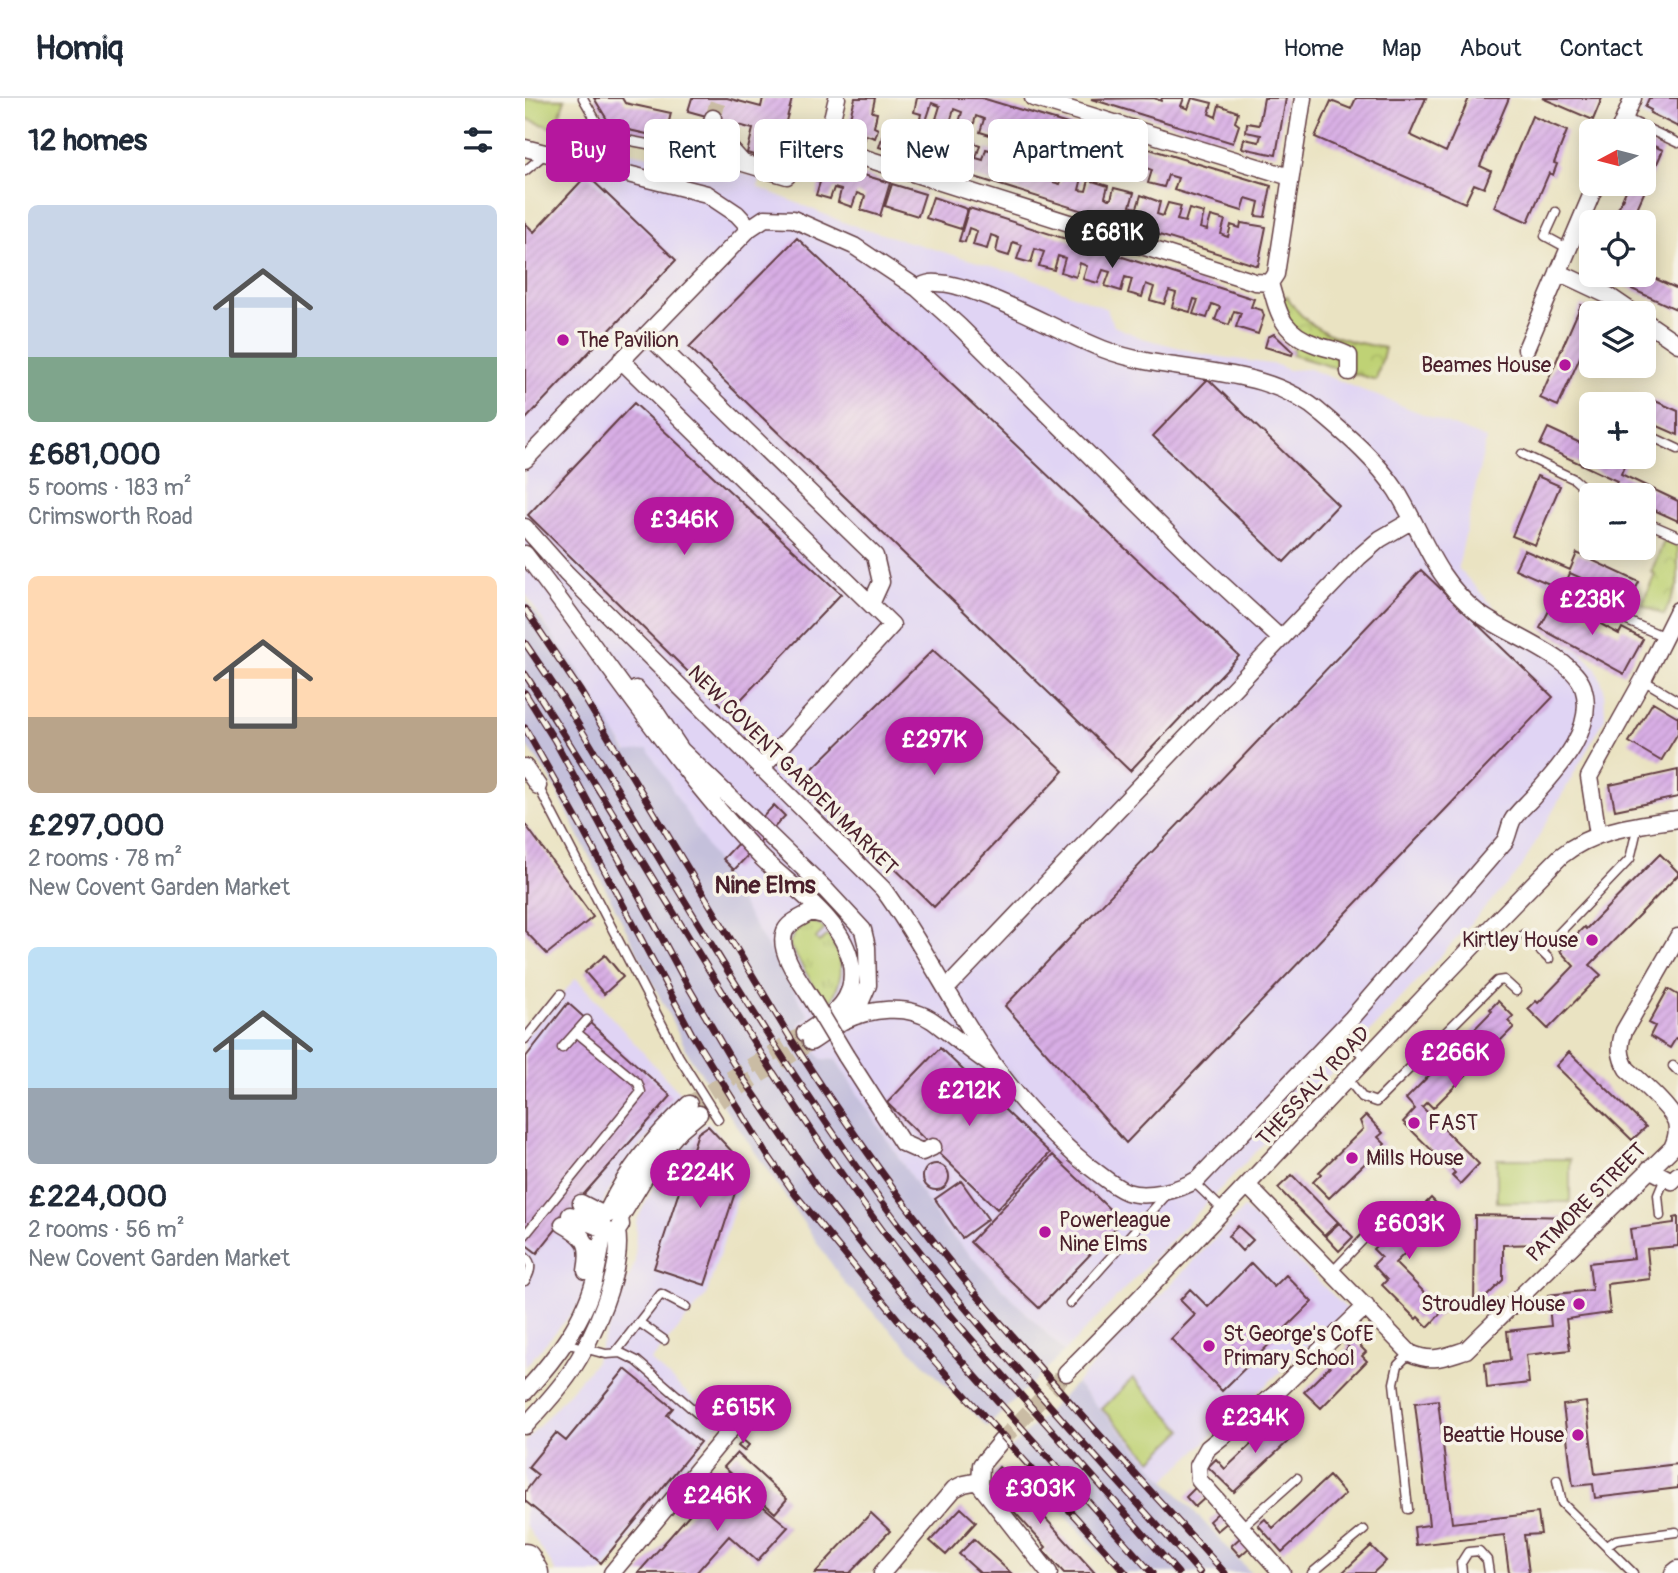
<!DOCTYPE html>
<html lang="en">
<head>
<meta charset="utf-8">
<style>
  :root { --surface:#fff; --page:#f2f2f3; --text:#1f2937; --muted:#747a83; --line:#e0e1e3; --accent:#b5179e }
  body { margin:0; font-family:Pangolin,sans-serif; background:var(--page); color:var(--text); height:100vh; display:flex; flex-direction:column; font-size:26px; white-space:nowrap }
  * { box-sizing:border-box; margin:0 }
  p { font-size:23px; color:var(--muted) }
  .icon { flex:none; width:38px; height:38px; fill:none; stroke:currentColor; stroke-width:2; stroke-linecap:round; stroke-linejoin:round }
  .map { position:relative; flex:1; overflow:hidden }
  .sheet { display:flex; flex-direction:column; background:var(--surface); width:525px }
  .sheet>* { flex:none }
  .top-card { position:absolute; left:21px; top:21px; width:665px; height:63px; display:flex; gap:14px }
  .needle { width:46px; rotate:263deg }
  .fabs { position:absolute; left:1054px; top:21px; display:grid; gap:14px }
  .fabs a { display:grid; place-items:center; width:77px; height:77px; border-radius:10px; background:var(--surface); box-shadow:0 4px 18px #0003; font-size:35px }
  .price { position:absolute; translate:-50% -60px; padding:0 16px; border-radius:24px; background:var(--accent); color:#fff; font-size:23px; line-height:46px; filter:drop-shadow(0 2px 4px #0008) }
  .price::after { content:''; position:absolute; left:50%; top:42px; width:21px; height:16px; margin-left:-10px; background:inherit; clip-path:polygon(0 0,100% 0,50% 100%) }
  .price.on { background:#222; color:#fff }
  ul { padding:0; list-style:none }
  li { display:grid; align-content:center; gap:14px; height:371px; padding:0 28px }
  li span { display:grid; place-items:center; height:217px; border-radius:10px; color:#555 }
  li>.icon { margin-inline-start:auto }
  span .icon { width:126px; height:126px; fill:#fffc; stroke-width:1 }
  li b { font-size:30px }
  h2 { display:flex; justify-content:space-between; align-items:center; height:84px; padding:0 28px; font-size:30px }
  .chip { padding:0 24px; border-radius:10px; background:var(--surface); box-shadow:0 4px 18px #0003; font-size:24px; line-height:63px }
  .chip.on { background:var(--accent); color:#fff }
  header { display:flex; align-items:center; gap:42px; box-sizing:border-box; height:98px; padding:0 35px; background:var(--surface); border-bottom:2px solid var(--line) }
  header strong { font-size:33px }
  nav { display:flex; gap:38px; margin-inline-start:auto; font-size:24px }
  main { display:flex; flex:1; min-height:0 }
  .map>svg:first-child { display:block }
</style>
</head>
<body>
<header>
<strong>Homiq</strong>
<nav><a>Home</a><a>Map</a><a>About</a><a>Contact</a></nav>
</header>
<main>
<section class="sheet">
<h2>12 homes<svg class="icon" aria-label="filters" viewBox="0 0 24 24"><path d="M4 7h16M4 17h16"/><circle cx="9" cy="7" r="2"/><circle cx="15" cy="17" r="2"/></svg></h2>
<ul>
<li><span style="background:linear-gradient(#c9d6e8 70%,#7fa58c 0)"><svg class="icon" aria-label="home" viewBox="0 0 24 24"><path d="M3 11l9-7 9 7M6 9v11h12V9"/></svg></span><div><b>£681,000</b><p>5 rooms · 183 m²</p><p>Crimsworth Road</p></div></li>
<li><span style="background:linear-gradient(#ffd9b3 65%,#b9a48a 0)"><svg class="icon" aria-label="home" viewBox="0 0 24 24"><path d="M3 11l9-7 9 7M6 9v11h12V9"/></svg></span><div><b>£297,000</b><p>2 rooms · 78 m²</p><p>New Covent Garden Market</p></div></li>
<li><span style="background:linear-gradient(#bfe0f5 65%,#9aa5b1 0)"><svg class="icon" aria-label="home" viewBox="0 0 24 24"><path d="M3 11l9-7 9 7M6 9v11h12V9"/></svg></span><div><b>£224,000</b><p>2 rooms · 56 m²</p><p>New Covent Garden Market</p></div></li>
</ul>
</section>
<div class="map">
<svg width="1153" height="1475" viewBox="0 0 1153 1475">
  <defs>
    <pattern id="grass-tufts" width="24" height="20" patternUnits="userSpaceOnUse" patternTransform="scale(1.75)"><rect width="24" height="20" fill="#bfd275"/><path d="M3 7l-1-3M5 7V3M7 7l1-3M15 17l-1-3M17 17v-4M19 17l1-3" fill="none" stroke="#a6b465"/></pattern>
    <pattern id="park-crowns" width="20" height="18" patternUnits="userSpaceOnUse" patternTransform="scale(1.75)"><rect width="20" height="18" fill="#bfd275"/><path d="M2 6a3 3 0 1 1 6 0M12 15a3 3 0 1 1 6 0" fill="none" stroke="#a6b465"/></pattern>
    <pattern id="building-hatch" width="6" height="6" patternUnits="userSpaceOnUse" patternTransform="scale(1.75)"><rect width="6" height="6" fill="#d8aee5"/><path d="M-1 1l2-2M0 6l6-6M5 7l2-2" fill="none" stroke="#bb95c5"/></pattern>
  </defs>
  <rect width="100%" height="100%" fill="#f7f3e8"/>
  <filter id="ink" filterUnits="userSpaceOnUse"><feTurbulence type="fractalNoise" baseFrequency=".0143" numOctaves="2"/><feDisplacementMap in="SourceGraphic" scale="14" xChannelSelector="R" yChannelSelector="G"/><feConvolveMatrix kernelMatrix="1 2 1 2 8 2 1 2 1" color-interpolation-filters="sRGB"/></filter>
  <filter id="wash" filterUnits="userSpaceOnUse"><feTurbulence type="fractalNoise" baseFrequency=".00686" numOctaves="4" result="noise"/><feDisplacementMap in="SourceGraphic" scale="28" xChannelSelector="R" yChannelSelector="G"/><feGaussianBlur stdDeviation="1.57" result="paint"/><feColorMatrix in="noise" values="0 0 0 0 0 0 0 0 0 0 0 0 0 0 0 0 0 1.4 0 .05"/><feComposite in="paint" operator="in"/></filter>
  <g filter="url(#wash)">
    <rect width="100%" height="100%" fill="#eae3c2"/>
    <path fill="#e0d4f4" d="M1122,0H1153V35L1115,17Z
      M73,48L236,79L233,89L323,126L504,179L582,211L589,228L617,240L682,257L752,267L763,272L784,271L961,341L933,470L978,519L1055,553L1071,570L1079,590L1080,620L995,772L830,950L539,1254L419,1130L311,962L296,961L273,925L284,918L230,830L102,654L0,495V146L62,73Z
      M51,880L159,1000L102,1062L79,1102L65,1175L55,1206L0,1269V940Z
      M183,1023L222,1071L181,1198L126,1263L196,1325L78,1475H32L0,1426V1344L68,1267L110,1165L111,1124L134,1077L155,1048Z
      M719,1110L822,1211L640,1382L551,1285Z"/>
    <path fill="#c4c0db" d="M0,501L54,573L101,654L123,651L284,918L273,926L296,961L311,962L419,1130L539,1254L462,1329L321,1187L165,959L24,678L0,645Z
      M551,1285L640,1382L726,1475H592L484,1352Z"/>
    <path fill="url(#grass-tufts)" stroke="#847850" stroke-width="2" d="M283,824L292,825L300,831L291,840L294,844L303,837C319,862 320,875 307,902C306,905 305,908 303,911L264,847L270,833Z"/>
    <path fill="url(#park-crowns)" stroke="#847850" stroke-width="2" d="M762,198C784,237 818,242 860,250L851,282L767,257L771,244L743,205Z
      M1139,443L1153,449V486L1139,517L1117,507L1130,476L1126,474Z"/>
    <path fill="#bfd275" stroke="#847850" stroke-width="2" d="M0,0L40,1L30,31L0,20Z
      M972,1061H1045V1104H972Z
      M608,1280L658,1332L627,1362L577,1311Z"/>
    <g id="blocks">
      <path fill="url(#building-hatch)" d="M69,0H97L100,5L146,15L140,40L86,28Z
        M167,0H202L236,9L238,0L267,1L260,27L263,28L257,50L253,49L249,63L222,55L228,31L163,13Z
        M330,0H350L347,14L352,15L349,29L353,31L350,40L341,37L339,43L320,38Z
        M392,0H457L746,88L740,119L731,118L734,104L721,100L717,113L649,92L653,80L643,77L639,89L623,85L627,72L619,69L615,82L569,68L573,56L566,54L562,66L543,61L547,48L539,45L535,58L521,54L525,41L518,38L514,52L455,34L459,21L451,18L447,32L433,28L437,14L429,11L425,25L411,21L415,8L407,5L401,23L395,21L396,16L389,14Z
        M629,0L636,3L637,0H659L656,8L663,11L667,0L687,5L684,16L691,19L694,7L713,14L710,24L714,27L708,45L566,1Z
        M739,0H761L751,57L717,50L719,41L734,44L736,37L721,34L722,25L734,27Z
        M831,0H901L885,37L921,54L944,0H984L955,68L966,73L959,90L949,86L940,105L790,39L806,3L826,11Z
        M1017,0H1077L1068,22Z
        M1124,0H1153V29L1125,15L1126,12L1120,9Z
        M1007,18L1042,33L1029,65L1032,66L1028,77L1024,75L1003,124L969,109Z
        M365,25L377,28L375,36L381,38L385,25L403,31L400,43L407,45L410,33L429,39L426,51L432,54L436,41L455,47L451,60L458,62L461,51L479,56L476,67L484,69L487,58L506,64L503,75L509,77L513,66L532,72L528,84L535,86L539,74L557,80L554,92L561,93L564,82L583,88L580,99L583,101H586L589,90L609,95L605,108L608,109L612,110L616,97L635,104L632,116L638,118L643,105L656,108L652,122L660,124L664,111L679,115L675,130L682,132L686,118L700,122L696,136L700,138L703,139L706,127L715,130L716,125L741,129L733,168L354,49L359,34L362,35Z
        M1122,45L1138,52L1106,124H1087L1104,86H1118V53Z
        M296,64L365,85L355,118L336,112L340,98L332,95L327,109L313,104L316,92L309,90L305,101L291,97L295,84L290,82Z
        M62,77L151,162L0,322V125L9,134Z
        M367,86L400,96L393,118L360,108Z
        M408,99L442,111L436,131L401,120Z
        M444,110L729,201L726,209L737,212L739,218L733,236L711,229L716,215L709,213L704,227L690,222L695,209L687,206L682,220L668,216L673,202L669,201L665,214L647,209L651,195L644,193L639,206L625,202L629,189L621,186L617,199L603,195L607,181L600,179L596,193L580,188L585,174L578,172L573,185L558,181L562,168L555,165L551,179L536,174L540,160L533,158L529,172L514,168L519,154L510,151L506,165L492,161L497,147L488,144L484,158L471,154L474,140L466,137L462,151L448,147L452,133L444,130L440,144L434,143Z
        M272,140L714,558L605,673L164,249Z
        M1118,175L1153,191V212L1076,177Z
        M1056,207L1074,215H1066V235L1033,308L1015,300Z
        M749,236L768,254L767,257L740,249L743,239Z
        M683,281L813,407L759,464L628,338Z
        M1128,302L1153,313V337L1119,322Z
        M109,305L316,496L204,614L3,417Z
        M1023,330L1066,350V359H1084L1100,366L1096,376L1153,403V423L1118,407V397H1098L1088,393L1092,383L1015,347Z
        M1012,378L1035,388L1010,447L987,438Z
        M999,452L1045,472L1052,455L1114,484L1105,502L1045,475L1038,492L990,471Z
        M896,472L1028,599L601,1045L480,908Z
        M1030,501L1094,536L1097,530L1118,541L1099,576L1015,530Z
        M408,552L539,673L409,809L278,680Z
        M1128,604L1153,619V635L1136,663L1104,644Z
        M1153,672V699L1090,712L1085,687Z
        M249,707L260,718L209,772L198,761Z
        M0,726L68,819L22,856L0,833Z
        M1135,756L1153,774V777L1065,867L1076,877L1023,931L1003,911L1011,903L1013,905L1049,868L1035,853L1059,829L1061,831Z
        M80,857L98,879L79,896L60,874Z
        M1143,891L1153,897V941L1151,940L1145,950L1125,938L1130,928L1124,925Z
        M973,903L988,918L983,923L989,929L908,1010L902,1004L897,1009L954,1066L935,1086L927,1078L930,1075L878,1024L890,1011L881,1001L967,913L965,911Z
        M43,905L146,998L59,1096L12,1155L0,1146V960Z
        M415,950L525,1055L472,1111L362,1005Z
        M1044,954L1121,1029L1107,1042L1031,968Z
        M841,1017L858,1035L853,1039L860,1046L804,1100L788,1084L796,1076L794,1074L838,1031L835,1023Z
        M183,1028L213,1060L211,1065L219,1067L180,1187L129,1170L173,1035Z
        M528,1057L597,1123L514,1210L445,1144Z
        M398 1079a13 13 0 1 1 26 0a13 13 0 1 1-26 0Z
        M767,1077L813,1124L799,1137L753,1090Z
        M436,1083L463,1121L437,1140L410,1101Z
        M906,1100L921,1115L870,1165L918,1213L903,1229L893,1219L891,1221L857,1187L862,1182L848,1167L856,1159L848,1151L893,1106L897,1109Z
        M950,1117L1046,1119L1017,1146L978,1147V1182L949,1211Z
        M1153,1119V1148L1122,1151L1125,1181L1082,1186L1085,1215L1041,1221L1045,1252L1001,1257L1004,1285L962,1290L960,1265L985,1262L982,1233L1026,1228L1023,1197L1067,1192L1064,1165L1109,1160L1105,1131L1149,1125V1120Z
        M814,1125L828,1139L814,1153L800,1138Z
        M713,1128L728,1142L717,1153L703,1138Z
        M726,1165L749,1189L761,1177L787,1204L697,1293L646,1241L670,1217L655,1202L665,1191L683,1209Z
        M827,1240L841,1254L837,1258L842,1263L796,1310L779,1294L824,1249L821,1246Z
        M100,1271L148,1310L142,1317L175,1344L76,1465L0,1403V1394L13,1377L3,1369L31,1335L41,1343Z
        M913,1302L927,1425L1013,1415L1016,1436L999,1437L1004,1475H984L979,1437L891,1447L889,1429L904,1427L890,1305Z
        M1061,1304L1070,1376L1153,1366V1390L1070,1400L1068,1386L1048,1388L1038,1307Z
        M756,1318L772,1335L709,1394L683,1369L691,1361L700,1371Z
        M218,1342L224,1347L219,1353L213,1348Z
        M212,1355L262,1401L250,1415L199,1369Z
        M474,1369L570,1475H539L518,1452L521,1449L469,1391L468,1376Z
        M804,1378L820,1396L757,1454L733,1427L740,1421L748,1430Z
        M671,1389L681,1399L670,1409L661,1399Z
        M199,1392L222,1395L263,1429L232,1463L204,1438L171,1475H113L178,1401L187,1395Z
        M436,1410L451,1424L421,1457L405,1443Z
        M694,1414L703,1424L692,1433L684,1423Z
        M346,1415L365,1433L325,1475H290Z
        M716,1439L725,1449L715,1458L706,1448Z
        M449,1441L486,1475H455L434,1456Z
        M846,1448L861,1463L848,1475H817Z"/>
    </g>
  </g>
  <g filter="url(#ink)">
    <use href="#blocks" fill-opacity="0" stroke="#623c42" stroke-width="2"/>
    <g fill="none" stroke-linecap="round" stroke-linejoin="round">
      <path stroke="#cabca4" stroke-width="16" stroke-dasharray="16 8" stroke-linecap="butt" d="M188,20L194,0
        M164,1006L280,935
        M174,1016L286,944
        M476,1343L541,1275"/>
      <g stroke="#623c42" stroke-width="11">
        <path id="lane" d="M58,0L80,38L138,49
          M1100,20L1153,45
          M0,73L20,56
          M1031,114L1020,138L1044,151
          M1119,335L1153,351
          M997,356L1049,381L1067,397
          M1118,423L1153,438
          M1074,511L1140,539
          M1118,582L1153,603
          M13,688L154,959L193,1021
          M999,836L1024,861
          M1016,854L1105,761L1113,727
          M813,934L841,960
          M0,941L36,896
          M37,950L62,922
          M1148,968L1153,973
          M822,980L837,999L851,1004L972,883L979,882L991,893
          M669,1084L698,1112
          M1135,1118L1133,1097L1140,1080
          M0,1137L116,994L113,985L51,934
          M0,1159C9,1166 5,1175 0,1183
          M807,1174L851,1128
          M545,1205L643,1095
          M115,1225L139,1242
          M40,1245L81,1256L96,1255L112,1263L179,1321
          M90,1255L136,1196L161,1209
          M1032,1382L1037,1405L1108,1475
          M883,1411L869,1285L873,1267L885,1255
          M717,1429L772,1380
          M1082,1448L1091,1442L1151,1434
          M787,1475L839,1432
          M937,1475L936,1465L943,1454L954,1453L962,1462L964,1475"/>
      </g>
      <g stroke="#623c42" stroke-width="19">
        <path id="street" d="M312,0L302,41L305,49L730,184L745,185
          M508,0L765,79
          M778,0L751,176L745,185C754,217 757,235 792,247C803,251 815,252 824,258V274
          M188,20L181,41L201,46L218,65L262,78
          M1094,33L1108,0
          M0,50L182,96L212,116L225,130
          M1033,174L1084,198L1109,215
          M1118,222L1153,246
          M122,236L350,458L356,484L346,506
          M1001,251L1071,86
          M96,262L367,527L236,671
          M0,362L225,130L240,120L268,121L329,148L392,190L434,228L666,458L755,540
          M0,429L41,475L358,791C400,848 430,913 471,970C496,1004 530,1041 562,1067C575,1076 587,1088 602,1094C623,1101 655,1092 673,1081L827,920L980,743C983,737 984,730 987,723C991,715 1002,706 1008,699C1033,671 1072,631 1058,589C1047,558 978,535 952,514C908,479 899,437 871,392C852,363 824,339 798,317C737,263 650,279 578,251C535,234 496,210 453,195C440,190 426,185 412,185C404,184 399,187 392,190
          M0,456C78,557 147,665 235,758C264,788 319,821 326,866C332,904 307,917 280,935
          M111,591L130,613L156,652L298,789L338,832L342,849L343,887L333,910L318,923
          M0,669L13,688
          M1073,737L1064,679L1118,582L1153,512
          M422,890L834,459L855,441L886,423
          M288,903C278,887 251,853 260,833C264,824 278,819 286,814L298,817
          M286,944C296,938 307,929 318,923C344,911 383,905 408,923C427,937 445,953 465,966
          M321,958L377,1045L397,1054L408,1049
          M1124,1071L1147,1083L1153,1077
          M722,1087L885,1255C907,1265 918,1259 941,1252L1147,1050C1151,1042 1153,1033 1151,1024C1146,1010 1114,982 1102,971C1094,958 1094,947 1099,933L1153,839
          M56,1105L81,1118
          M45,1117L86,1134
          M38,1126C61,1139 66,1145 61,1173
          M541,1275C710,1106 867,927 1036,758C1069,731 1112,727 1153,721
          M0,1294C30,1261 62,1220 71,1175C74,1161 77,1146 79,1132C79,1129 77,1125 78,1122C79,1118 83,1112 85,1108C104,1068 132,1036 164,1006
          M0,1328C16,1311 32,1294 45,1275C67,1242 99,1172 92,1133L96,1127L95,1120L132,1059L155,1032L174,1016
          M476,1343L456,1367L455,1387L524,1475
          M87,1475L216,1319
          M357,1475L429,1391L439,1386L454,1383
          M757,1475L674,1382L673,1368L683,1350L749,1297L841,1208
          M1148,1475L1153,1471"/>
      </g>
      <g stroke="#623c42" stroke-width="33">
        <path id="highway" d="M0,1461L8,1475"/>
      </g>
      <use href="#lane" stroke="#fff" stroke-width="8"/>
      <use href="#street" stroke="#fff" stroke-width="16"/>
      <use href="#highway" stroke="#fff" stroke-width="30"/>
      <g stroke="#4a1f2b" stroke-width="7">
        <path id="rail" d="M0,511L56,594L266,941C321,1027 381,1111 446,1190C528,1288 615,1381 700,1475
          M0,545L36,598C140,769 240,944 358,1105C454,1236 568,1354 675,1475
          M0,576C117,754 218,942 344,1114C390,1178 441,1236 494,1295C547,1355 600,1415 653,1475
          M0,595L30,643L164,890L208,965L293,1091L345,1157L400,1222L627,1475
          M0,630L58,732L167,936L242,1056L270,1096L385,1236L601,1475"/>
      </g>
      <use href="#rail" stroke="#f7f3e8" stroke-width="4.5" stroke-dasharray="13" stroke-linecap="butt"/>
      <g stroke="#623c42" stroke-width="19" stroke-linecap="butt">
        <path id="street-bridge" d="M288,903L321,958"/>
      </g>
      <use href="#street-bridge" stroke="#fff" stroke-width="16"/>
    </g>
  </g>
  <g fill="#b5179e" stroke="#f7f3e8" stroke-width="2.5">
    <circle cx="38" cy="242" r="7"/>
    <circle cx="1040" cy="267" r="7"/>
    <circle cx="1067" cy="842" r="7"/>
    <circle cx="889" cy="1025" r="7"/>
    <circle cx="827" cy="1060" r="7"/>
    <circle cx="520" cy="1134" r="7"/>
    <circle cx="1054" cy="1206" r="7"/>
    <circle cx="684" cy="1248" r="7"/>
    <circle cx="1053" cy="1337" r="7"/>
  </g>
  <g text-anchor="middle" stroke-width="7" stroke-linejoin="round" paint-order="stroke">
    <g font-size="21" fill="#4a1f2b" stroke="#f7f3e8" text-anchor="start">
      <text x="52" y="249">The Pavilion</text>
      <text x="1026" y="274" text-anchor="end">Beames House</text>
      <text x="1053" y="849" text-anchor="end">Kirtley House</text>
      <text x="903" y="1032">FAST</text>
      <text x="841" y="1067">Mills House</text>
      <text x="534" y="1129">Powerleague<tspan x="534" dy="24">Nine Elms</tspan></text>
      <text x="1040" y="1213" text-anchor="end">Stroudley House</text>
      <text x="698" y="1243">St George's CofE<tspan x="698" dy="24">Primary School</tspan></text>
      <text x="1039" y="1344" text-anchor="end">Beattie House</text>
    </g>
    <g font-size="21" fill="#4a1f2b" stroke="#f7f3e8">
      <text transform="translate(268 672) rotate(45)" y="7">NEW COVENT GARDEN MARKET</text>
      <text transform="translate(788 988) rotate(-47)" y="7">THESSALY ROAD</text>
      <text transform="translate(1061 1104) rotate(-45)" y="7">PATMORE STREET</text>
    </g>
    <g font-size="24" font-weight="bold" fill="#4a1f2b" stroke="#f7f3e8">
      <text x="240" y="795">Nine Elms</text>
    </g>
  </g>
</svg>
<div class="fabs">
<a><svg class="needle" viewBox="-14 -14 28 28"><path d="M0-13l5 13h-10z" fill="#e53935"/><path d="M0 13l5-13h-10z" fill="#747a83"/></svg></a>
<a><svg class="icon" aria-label="locate" viewBox="0 0 24 24"><circle cx="12" cy="12" r="6"/><path d="M12 2v4M12 18v4M2 12h4M18 12h4"/></svg></a>
<a><svg class="icon" aria-label="layers" viewBox="0 0 24 24"><path d="M12 4l9 5-9 5-9-5zM3 14l9 5 9-5"/></svg></a>
<a>+</a>
<a>−</a>
</div>
<b class="price on" style="left:587px;top:172px">£681K</b>
<b class="price" style="left:159px;top:459px">£346K</b>
<b class="price" style="left:1067px;top:539px">£238K</b>
<b class="price" style="left:409px;top:679px">£297K</b>
<b class="price" style="left:930px;top:992px">£266K</b>
<b class="price" style="left:444px;top:1030px">£212K</b>
<b class="price" style="left:175px;top:1112px">£224K</b>
<b class="price" style="left:884px;top:1163px">£603K</b>
<b class="price" style="left:218px;top:1347px">£615K</b>
<b class="price" style="left:730px;top:1357px">£234K</b>
<b class="price" style="left:515px;top:1428px">£303K</b>
<b class="price" style="left:192px;top:1435px">£246K</b>
<div class="top-card">
<a class="chip on">Buy</a>
<a class="chip">Rent</a>
<a class="chip">Filters</a>
<a class="chip">New</a>
<a class="chip">Apartment</a>
</div>
</div>
</main>
</body>
</html>
